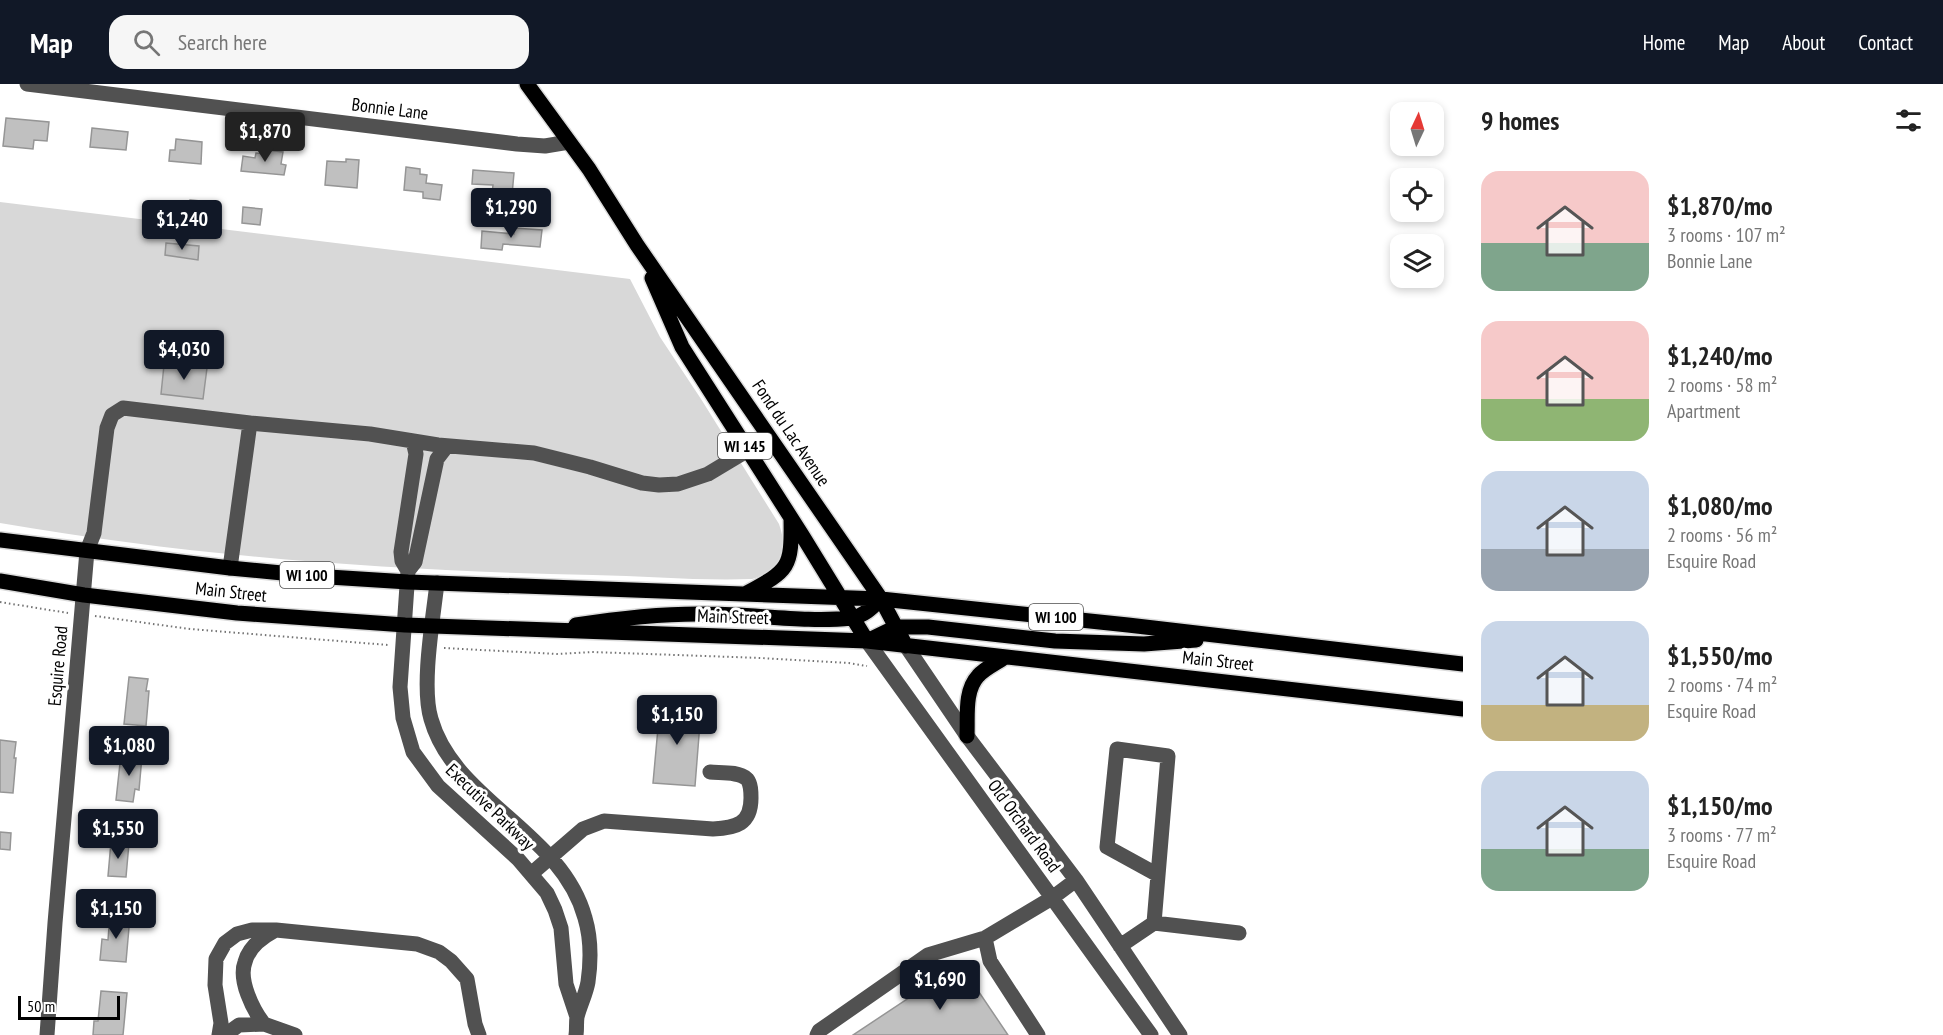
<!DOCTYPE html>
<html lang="en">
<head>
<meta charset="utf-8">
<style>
  :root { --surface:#fff; --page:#f6f6f6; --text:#222; --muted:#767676; --accent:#111827 }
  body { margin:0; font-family:"PT Sans Narrow",sans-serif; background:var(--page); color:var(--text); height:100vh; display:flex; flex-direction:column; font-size:22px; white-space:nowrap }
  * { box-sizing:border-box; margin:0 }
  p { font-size:20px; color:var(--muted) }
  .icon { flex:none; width:33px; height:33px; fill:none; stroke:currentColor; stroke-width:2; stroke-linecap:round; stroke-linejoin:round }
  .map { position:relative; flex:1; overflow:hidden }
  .side { display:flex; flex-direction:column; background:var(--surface); width:480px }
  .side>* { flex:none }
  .needle { width:39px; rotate:4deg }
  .controls { position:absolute; left:1390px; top:18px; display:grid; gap:12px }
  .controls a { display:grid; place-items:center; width:54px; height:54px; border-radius:12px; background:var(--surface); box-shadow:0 3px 9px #0003; font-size:30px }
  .scale { position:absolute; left:18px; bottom:15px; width:102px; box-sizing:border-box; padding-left:6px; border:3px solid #000; border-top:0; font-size:16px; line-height:21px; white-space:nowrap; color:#000; -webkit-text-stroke:4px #fff; paint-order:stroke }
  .price { position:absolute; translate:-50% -51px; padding:0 14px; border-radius:6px; background:var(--accent); color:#fff; font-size:20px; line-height:39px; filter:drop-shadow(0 2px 3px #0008) }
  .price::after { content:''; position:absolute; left:50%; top:36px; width:18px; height:14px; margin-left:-9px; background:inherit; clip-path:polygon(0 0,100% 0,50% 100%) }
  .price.active { background:#222; color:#fff }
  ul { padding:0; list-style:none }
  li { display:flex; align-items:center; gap:18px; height:150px; padding:0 18px }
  li span { display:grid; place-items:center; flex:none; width:168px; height:120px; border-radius:18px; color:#555 }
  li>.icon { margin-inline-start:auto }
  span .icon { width:72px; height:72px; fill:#fffc; stroke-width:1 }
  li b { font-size:26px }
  h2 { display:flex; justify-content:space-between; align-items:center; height:72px; padding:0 18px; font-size:26px }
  header { display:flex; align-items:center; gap:36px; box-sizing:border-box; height:84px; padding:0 30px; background:var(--accent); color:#fff }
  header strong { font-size:28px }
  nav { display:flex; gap:33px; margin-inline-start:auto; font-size:21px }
  .search { width:420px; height:54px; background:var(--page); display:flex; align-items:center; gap:15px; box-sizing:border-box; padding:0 21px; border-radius:18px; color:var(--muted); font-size:22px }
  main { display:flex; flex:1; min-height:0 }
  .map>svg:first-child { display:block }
</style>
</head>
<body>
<header>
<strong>Map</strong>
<div class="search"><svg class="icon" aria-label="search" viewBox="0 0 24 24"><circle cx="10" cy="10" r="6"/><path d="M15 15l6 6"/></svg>Search here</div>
<nav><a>Home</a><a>Map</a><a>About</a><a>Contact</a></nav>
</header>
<main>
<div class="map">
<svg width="1463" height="951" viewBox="0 0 1463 951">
  <rect width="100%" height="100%" fill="#fff"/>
  <path fill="#d8d8d8" d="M0,118L630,195L660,253L701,315L779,440C789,469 781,485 752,495C700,497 646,492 593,491C395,487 196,473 0,439Z"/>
  <path fill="#c0c0c0" stroke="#959595" stroke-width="1.5" d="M6,34L49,38L47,57L34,56L33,65L3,62Z
    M92,44L128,48L126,66L90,63Z
    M176,55L202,58L201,80L169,77L170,66H175Z
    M267,66L283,68L281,80L286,81L284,91L241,87L243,72L255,74L256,69L266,70Z
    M346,75L359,76L357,104L325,101L327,77L346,78Z
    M406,83L420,85V90L427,91L426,99L442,101L440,116L423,114V108L404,106Z
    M473,86L514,89L512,111L492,110L493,101L472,100Z
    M190,116L211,118L209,134L188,131Z
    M243,123L262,125L260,141L242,139Z
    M514,144L542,146L540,163L503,160L502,166L481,164L482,147L514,150Z
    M166,159L199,162L198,176L165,171Z
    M164,281L178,283V281L207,284L203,315L161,310Z
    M129,593L148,595L146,607H149L146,642L124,640Z
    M660,622L701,626L695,702L653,699Z
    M0,656L16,658L14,674H16L13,709L0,708Z
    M121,670L142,672L139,706L135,705L133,718L116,716Z
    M0,748L11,749L10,766L0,765Z
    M111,758L129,759L126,793L108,792Z
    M110,830L130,832L126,878L100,876L102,855L108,856Z
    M960,880L1008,951H853Z
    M101,907L127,909L123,951H93L94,937H98Z"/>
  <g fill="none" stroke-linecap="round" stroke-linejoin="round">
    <g stroke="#dbdbdb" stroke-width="18">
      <path id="major" d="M527,0L589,85L637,161L881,515L906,562
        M652,194L682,263L802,451L867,557
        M0,456L230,484L313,492L408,498L881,515L1128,541L1463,580
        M0,497L84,511L237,529L405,541L867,557L1463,625
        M745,510C789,486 792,485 791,434
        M576,541C620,534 664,529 709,530C754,530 807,539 851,534C864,532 872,524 881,515
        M867,557L896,543H928L1055,557L1144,560L1196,556
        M967,652C968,633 964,607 978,592C985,584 997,579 1005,573"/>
    </g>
    <path stroke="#737373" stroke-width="2" stroke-dasharray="1.5 3" stroke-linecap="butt" d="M0,518L68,529
      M95,532L190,545L388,561
      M444,564L558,570L592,568L761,574L849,579L867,582"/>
    <path stroke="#515151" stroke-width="15" d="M27,0L517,60L545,62L569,58
      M413,357L416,370L401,468L402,477L408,487L400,603L403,634L413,668L438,702L518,775L547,809L555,826L561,844L566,900L577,933
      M230,484L250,339
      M408,487L415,478L437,375L447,362
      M437,499C433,535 421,602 431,635C454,717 562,748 585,834C591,854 591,877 588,898C586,910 580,921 577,933C576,939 577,945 576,951
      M867,557L1151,951
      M906,562L967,652L1076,796L1180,951
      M531,790L583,745L604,737L713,745C736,744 751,740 751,714C751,708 751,700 747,695C738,687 721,689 710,688
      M1154,839L1168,672L1117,665L1107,763L1158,791
      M985,854L990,877L1038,951
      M1120,862L1154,839L1239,849
      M264,940C253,926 238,896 245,878C249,863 261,854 274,847
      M47,951L55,839L87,467L94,449L107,344L112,331L123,324L250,339L370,350L438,361L534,369L590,383L642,399L659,401L678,400L708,390L748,366
      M219,951L221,939L215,901L216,875L225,859L237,850L252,846H276L417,860L439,868L451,877L467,895L475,940L479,951
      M225,951L239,941L264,940L295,951
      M817,951L819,947L928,871L985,854L1052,814L1076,796"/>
    <use href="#major" stroke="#000" stroke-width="15"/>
  </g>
  <g text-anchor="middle" stroke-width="6" stroke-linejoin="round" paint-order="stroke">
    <g fill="#fff" stroke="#4c4c4c" stroke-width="1.5">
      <rect x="718" y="349" width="54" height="26" rx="4.5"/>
      <rect x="280" y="478" width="54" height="26" rx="4.5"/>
      <rect x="1029" y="520" width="54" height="26" rx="4.5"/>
    </g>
    <g font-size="16" font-weight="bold" fill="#000">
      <text x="745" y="368">WI 145</text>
      <text x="307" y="497">WI 100</text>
      <text x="1056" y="539">WI 100</text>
    </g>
    <g font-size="18" fill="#000" stroke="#fff">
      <text transform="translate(390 25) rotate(7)" y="6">Bonnie Lane</text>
      <text transform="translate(791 349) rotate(56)" y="6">Fond du Lac Avenue</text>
      <text transform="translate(231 508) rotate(6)" y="6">Main Street</text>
      <text transform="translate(733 533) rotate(2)" y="6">Main Street</text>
      <text transform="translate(1218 577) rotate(6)" y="6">Main Street</text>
      <text transform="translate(58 582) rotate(-85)" y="6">Esquire Road</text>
      <text transform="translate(490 723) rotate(44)" y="6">Executive Parkway</text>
      <text transform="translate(1024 742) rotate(54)" y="6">Old Orchard Road</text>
    </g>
  </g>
</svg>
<div class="controls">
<a><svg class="needle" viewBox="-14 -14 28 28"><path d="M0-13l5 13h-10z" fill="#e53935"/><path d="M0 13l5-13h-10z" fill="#767676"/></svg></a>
<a><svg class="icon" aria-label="locate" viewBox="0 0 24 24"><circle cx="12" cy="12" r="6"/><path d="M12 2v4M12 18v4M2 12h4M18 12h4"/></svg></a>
<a><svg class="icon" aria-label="layers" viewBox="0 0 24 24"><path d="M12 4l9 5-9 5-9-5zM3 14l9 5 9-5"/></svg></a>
</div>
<div class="scale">50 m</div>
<b class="price active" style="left:265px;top:79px">$1,870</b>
<b class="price" style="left:511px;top:155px">$1,290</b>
<b class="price" style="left:182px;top:167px">$1,240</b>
<b class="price" style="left:184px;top:297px">$4,030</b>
<b class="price" style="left:677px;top:662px">$1,150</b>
<b class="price" style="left:129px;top:693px">$1,080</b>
<b class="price" style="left:118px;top:776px">$1,550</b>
<b class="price" style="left:116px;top:856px">$1,150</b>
<b class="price" style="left:940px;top:927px">$1,690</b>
</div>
<section class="side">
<h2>9 homes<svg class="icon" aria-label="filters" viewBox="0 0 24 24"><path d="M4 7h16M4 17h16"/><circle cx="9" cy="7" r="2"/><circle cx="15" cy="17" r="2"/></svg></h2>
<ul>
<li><span style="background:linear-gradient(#f6c9c9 60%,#7fa58c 0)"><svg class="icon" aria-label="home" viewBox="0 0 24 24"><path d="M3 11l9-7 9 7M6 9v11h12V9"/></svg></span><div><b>$1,870/mo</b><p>3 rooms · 107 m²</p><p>Bonnie Lane</p></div></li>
<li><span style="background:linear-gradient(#f6c9c9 65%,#8fb573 0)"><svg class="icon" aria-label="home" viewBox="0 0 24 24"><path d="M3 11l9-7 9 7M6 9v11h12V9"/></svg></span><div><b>$1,240/mo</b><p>2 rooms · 58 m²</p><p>Apartment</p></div></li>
<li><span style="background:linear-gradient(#c9d6e8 65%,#9aa5b1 0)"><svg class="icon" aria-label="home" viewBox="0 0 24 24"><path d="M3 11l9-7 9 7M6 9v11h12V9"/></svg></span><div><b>$1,080/mo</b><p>2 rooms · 56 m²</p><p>Esquire Road</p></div></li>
<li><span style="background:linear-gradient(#c9d6e8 70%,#c2b280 0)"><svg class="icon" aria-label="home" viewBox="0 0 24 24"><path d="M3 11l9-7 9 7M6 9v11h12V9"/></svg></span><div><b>$1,550/mo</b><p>2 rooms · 74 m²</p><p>Esquire Road</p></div></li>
<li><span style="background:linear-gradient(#c9d6e8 65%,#7fa58c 0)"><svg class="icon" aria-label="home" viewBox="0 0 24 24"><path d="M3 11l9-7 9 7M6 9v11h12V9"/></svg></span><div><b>$1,150/mo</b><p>3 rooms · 77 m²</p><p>Esquire Road</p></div></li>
</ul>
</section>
</main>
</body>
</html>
